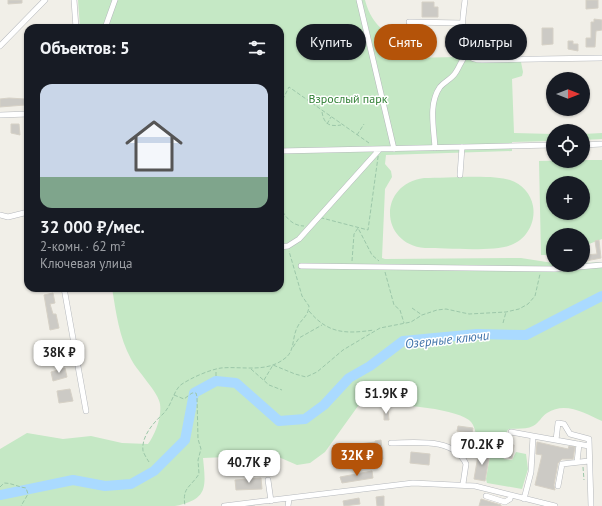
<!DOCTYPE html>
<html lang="ru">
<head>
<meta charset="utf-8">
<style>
  :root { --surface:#171b24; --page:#242831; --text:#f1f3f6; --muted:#9ea1a6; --line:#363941; --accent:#b45309 }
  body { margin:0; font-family:"PT Sans",sans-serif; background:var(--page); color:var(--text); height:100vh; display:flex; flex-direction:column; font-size:15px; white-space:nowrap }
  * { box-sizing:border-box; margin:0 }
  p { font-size:13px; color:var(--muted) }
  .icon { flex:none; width:22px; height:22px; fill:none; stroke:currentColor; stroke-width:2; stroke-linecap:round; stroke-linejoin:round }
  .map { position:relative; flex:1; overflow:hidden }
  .side { position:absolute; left:24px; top:24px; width:260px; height:268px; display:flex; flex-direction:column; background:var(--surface); border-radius:12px; box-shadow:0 1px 3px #0004 }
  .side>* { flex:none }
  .top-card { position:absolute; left:296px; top:24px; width:246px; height:36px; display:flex; gap:8px }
  .needle { width:26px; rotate:90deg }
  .fabs { position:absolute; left:546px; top:72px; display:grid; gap:8px }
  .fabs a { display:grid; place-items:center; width:44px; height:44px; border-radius:50%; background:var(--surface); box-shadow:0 1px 3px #0004; font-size:20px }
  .price { position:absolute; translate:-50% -34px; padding:0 9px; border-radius:8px; background:#fff; color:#222; font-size:13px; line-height:26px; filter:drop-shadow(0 1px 2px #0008) }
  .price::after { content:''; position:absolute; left:50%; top:24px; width:12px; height:9px; margin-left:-6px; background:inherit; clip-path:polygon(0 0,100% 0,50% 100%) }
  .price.selected { background:var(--accent); color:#fff }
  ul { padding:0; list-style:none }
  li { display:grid; align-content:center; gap:8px; height:212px; padding:0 16px }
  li+li { border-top:1px solid var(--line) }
  li span { display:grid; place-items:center; height:124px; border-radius:12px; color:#555 }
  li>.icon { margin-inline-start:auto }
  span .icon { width:72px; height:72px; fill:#fffc; stroke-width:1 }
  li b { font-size:17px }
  h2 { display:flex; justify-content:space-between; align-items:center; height:48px; padding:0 16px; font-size:17px }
  .chip { padding:0 14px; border-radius:18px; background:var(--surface); box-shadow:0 1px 3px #0004; font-size:14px; line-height:36px }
  .chip.selected { background:var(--accent); color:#fff }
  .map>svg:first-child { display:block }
</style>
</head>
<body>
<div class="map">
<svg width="602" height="506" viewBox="0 0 602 506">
  <rect width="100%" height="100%" fill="#f1efe8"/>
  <path fill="#c5e8c5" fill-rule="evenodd" d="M78,0H365C370,19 382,36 403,36L404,46L409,58L456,57L459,58V61L473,59L521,62L523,72L522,76L512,79L514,133L553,134V141L512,142V151L386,155L385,164L391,171L392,177L385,189L382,258L385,259L521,258L553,263V265H583V263L602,262V421C585,413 565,401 547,413C541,417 539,423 533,426C526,430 517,428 509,429L507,431L503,457L504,459L512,460L516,452L526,454L528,469L522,489L487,483L486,479L491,450L479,443C475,436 476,425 469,420C451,407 390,404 366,402L358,406L325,452L310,463L297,465L274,455L203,458C206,488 208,499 175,506H0V449L27,433L63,439L91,436L122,443L148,444C155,435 162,417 160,404C159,393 137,371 131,359C119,337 116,312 112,288H280V28H80Z
    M602,133V139L583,140V134Z
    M583,160H602V239L589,244L583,253V235H553V255H541L539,161ZM553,183H583V213H553Z
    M424,178C445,178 492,174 510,180C522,184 531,194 533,206C536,223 526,240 511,245C494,252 445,248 425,248C379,244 378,184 424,178Z"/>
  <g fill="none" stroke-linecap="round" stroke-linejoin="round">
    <path stroke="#aadaff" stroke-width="10" d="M0,495L73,480L105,486L131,484L154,471L185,440L194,393L216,381L236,383L279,421L305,419L324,405L349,378L370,366L403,341L477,334L526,335L602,296"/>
  </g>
  <path fill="#cccac5" stroke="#d6d1c6" d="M8,0H22V3L8,4Z
    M586,0H598V8L586,9Z
    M422,2H434V7H438V17H422Z
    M594,19L602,20V30L596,31L595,47H586V38H591V22H594Z
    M542,28H553V44L542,45Z
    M432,32V44H412V33Z
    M498,35H507V50H498Z
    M445,36H455V39H458V44H455V47H445Z
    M489,36V46H475V37Z
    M568,41H573V44H578V51L568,49Z
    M9,98L25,99V105L0,107V99Z
    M11,124H19L20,135L11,133Z
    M599,240L601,258L586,261L585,255L597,254L595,241Z
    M53,293L55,303L50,304L53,314H56L59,328L50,330L44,295Z
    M65,368L67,377L53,381L51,372Z
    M70,389L73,401L59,403L57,391Z
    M384,409H388L389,420H384Z
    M458,426L473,428L472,433L457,431Z
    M381,440L383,459L361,461L360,452L336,455L335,447L375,442V441Z
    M537,442L568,449L569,446L575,447L573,459H562L558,463L554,485L555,490L535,485L542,455L536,454Z
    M507,444L514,445L512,459L505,457Z
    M479,450L490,452L485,481L474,479Z
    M411,452L430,454L429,465L410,463Z
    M277,462L278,469L234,473V469L245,468V465Z
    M372,471L373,478L342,483L340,477Z
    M261,478L262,489L236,490L235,480Z
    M384,496V506H377L376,497Z
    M359,498L360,504L344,506L343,501Z
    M481,499L501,505V506H479Z"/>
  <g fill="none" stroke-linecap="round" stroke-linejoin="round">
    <g stroke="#b5b8bc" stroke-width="6">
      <path id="minor" d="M74,0L76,28
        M359,0L394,149
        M465,0C463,15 459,42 468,55C471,59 477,60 482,60L602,58
        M409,22L462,23
        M105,28L115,0
        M0,46L45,0
        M0,115L28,114
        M583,145L602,144
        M435,148C434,128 428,104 440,87C445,81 452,79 456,72C460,66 461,60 467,54
        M280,151L553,145
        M460,175L462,147
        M0,215L8,217L28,212
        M280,247L288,246L299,239L379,150
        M301,266L555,269L602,265
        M64,288L86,411
        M511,432L533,436
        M556,440L558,423L564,424L570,434L589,439L591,506
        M391,443C415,443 454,437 466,464L463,484
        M577,462L579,444
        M268,480L271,501
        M558,486L562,464L589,461
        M486,496L505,502L510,499L511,495
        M524,499L531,472L533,436L589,446
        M224,506L413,483L475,486L555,506
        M288,506L289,499"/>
    </g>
    <path stroke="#9cc7a9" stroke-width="1" stroke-dasharray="4 2" stroke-linecap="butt" d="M280,105L289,87L369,143
      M322,112C324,124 329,127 341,125
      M327,124L331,117
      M357,135L364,124
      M379,150L368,230L318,217Z
      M280,206C284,216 292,226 304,226
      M352,261L354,234L358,228L372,255L379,261
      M385,272L394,305L400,310L404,323
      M412,308L422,315
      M309,311C328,334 346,334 374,330
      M503,323L506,312
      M293,347L299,338L322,325
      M251,369L269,385L282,390
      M216,376V370
      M264,380L273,365L295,374L306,377L317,372L343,350L380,328L411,322L422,315L437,310L446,309L469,314L506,312L519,309L528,304L535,296L540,274
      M174,395L184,399L192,393H196L197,397L198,439L201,449L198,460L199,474C190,488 182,487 185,506
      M149,462C147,459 144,454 143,451C141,437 153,423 163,414C173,404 173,390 182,384C193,377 209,370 221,368C242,366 266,373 284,359C296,351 291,338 298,326C302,318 308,317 309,306L302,296L289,251
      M583,467L584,480
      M0,487L4,483C12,483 18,487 26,488L28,494L21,506"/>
    <use href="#minor" stroke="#fff" stroke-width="5"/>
  </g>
  <g text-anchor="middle" stroke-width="3" stroke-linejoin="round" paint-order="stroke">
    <g font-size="12" fill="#348238" stroke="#fff">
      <text x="348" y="103">Взрослый парк</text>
    </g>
    <g font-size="13" font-style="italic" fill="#4174aa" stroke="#fff">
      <text transform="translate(447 339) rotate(-6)" y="5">Озерные ключи</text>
    </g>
  </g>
</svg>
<div class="fabs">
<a><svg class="needle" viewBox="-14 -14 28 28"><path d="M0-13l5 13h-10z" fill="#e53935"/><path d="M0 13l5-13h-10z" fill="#9ea1a6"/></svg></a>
<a><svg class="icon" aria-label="locate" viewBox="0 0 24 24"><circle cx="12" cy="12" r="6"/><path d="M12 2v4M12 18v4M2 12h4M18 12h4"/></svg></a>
<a>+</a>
<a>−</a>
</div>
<b class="price" style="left:59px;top:374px">38K ₽</b>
<b class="price" style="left:386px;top:415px">51.9K ₽</b>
<b class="price" style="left:482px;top:466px">70.2K ₽</b>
<b class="price selected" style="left:357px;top:477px">32K ₽</b>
<b class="price" style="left:249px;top:484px">40.7K ₽</b>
<div class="top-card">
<a class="chip">Купить</a>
<a class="chip selected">Снять</a>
<a class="chip">Фильтры</a>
</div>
<section class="side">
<h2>Объектов: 5<svg class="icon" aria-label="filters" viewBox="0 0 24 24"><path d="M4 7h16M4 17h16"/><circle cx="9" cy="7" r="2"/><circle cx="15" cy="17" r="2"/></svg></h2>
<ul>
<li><span style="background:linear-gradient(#c9d6e8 75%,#7fa58c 0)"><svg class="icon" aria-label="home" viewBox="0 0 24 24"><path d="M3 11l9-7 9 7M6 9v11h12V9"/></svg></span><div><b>32 000 ₽/мес.</b><p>2-комн. · 62 m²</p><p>Ключевая улица</p></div></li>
</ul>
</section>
</div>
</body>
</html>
